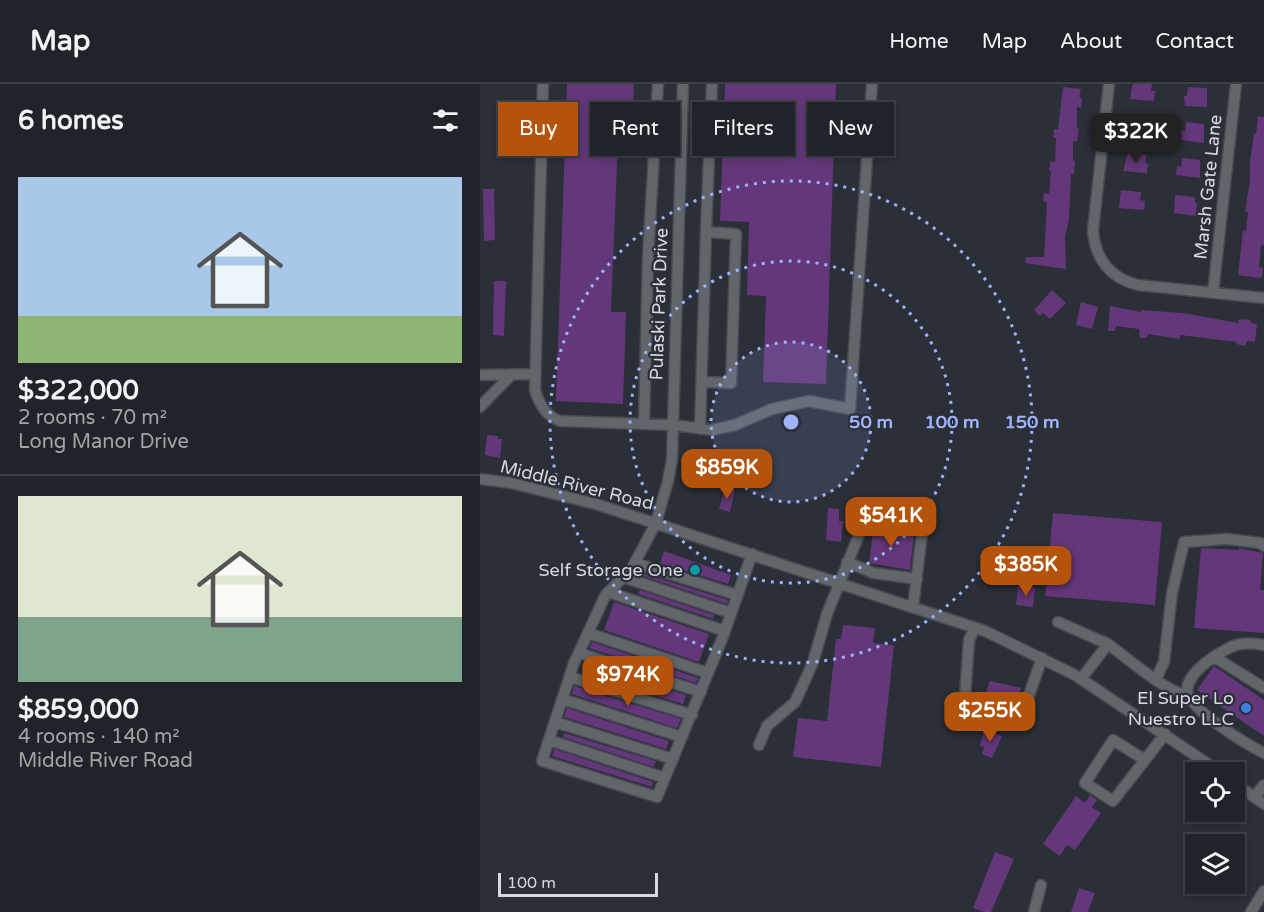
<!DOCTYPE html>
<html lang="en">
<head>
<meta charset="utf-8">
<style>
  :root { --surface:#20232a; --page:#2d2f36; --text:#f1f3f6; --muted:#a2a4a8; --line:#3d4047; --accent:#b45309 }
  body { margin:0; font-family:"Varela Round",sans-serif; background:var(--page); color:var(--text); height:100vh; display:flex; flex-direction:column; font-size:22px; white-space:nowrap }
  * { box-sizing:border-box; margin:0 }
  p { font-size:20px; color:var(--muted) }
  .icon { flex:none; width:33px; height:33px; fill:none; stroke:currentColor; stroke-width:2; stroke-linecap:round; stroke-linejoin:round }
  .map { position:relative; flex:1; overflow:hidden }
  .sheet { display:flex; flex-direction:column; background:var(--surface); width:480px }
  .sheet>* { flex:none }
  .banner { position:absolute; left:18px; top:18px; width:570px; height:54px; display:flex; gap:12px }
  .fabs { position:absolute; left:705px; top:678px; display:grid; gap:12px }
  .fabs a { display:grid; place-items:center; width:60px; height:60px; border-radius:0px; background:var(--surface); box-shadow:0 3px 9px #0003,0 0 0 2px var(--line); font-size:30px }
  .scale { position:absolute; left:18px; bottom:15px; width:160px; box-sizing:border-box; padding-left:6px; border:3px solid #d6d9df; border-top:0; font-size:16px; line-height:21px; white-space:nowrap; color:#d6d9df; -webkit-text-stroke:4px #2a2f38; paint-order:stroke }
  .price { position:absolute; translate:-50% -51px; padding:0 14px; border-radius:12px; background:var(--accent); color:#fff; font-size:20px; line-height:39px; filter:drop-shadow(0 2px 3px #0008) }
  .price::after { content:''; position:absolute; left:50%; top:36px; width:18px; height:14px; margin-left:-9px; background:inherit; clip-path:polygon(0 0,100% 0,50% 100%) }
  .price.on { background:#222; color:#fff }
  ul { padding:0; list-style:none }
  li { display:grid; align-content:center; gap:12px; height:318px; padding:0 18px }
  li+li { border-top:2px solid var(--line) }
  li span { display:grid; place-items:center; height:186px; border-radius:0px; color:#555 }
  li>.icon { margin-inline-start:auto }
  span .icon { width:108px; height:108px; fill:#fffc; stroke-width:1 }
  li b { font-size:26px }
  h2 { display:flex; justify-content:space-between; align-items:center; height:72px; padding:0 18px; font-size:26px }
  .tag { padding:0 21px; border-radius:0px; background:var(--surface); box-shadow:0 3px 9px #0003,0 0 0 2px var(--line); font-size:21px; line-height:54px }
  .tag.on { background:var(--accent); color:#fff }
  header { display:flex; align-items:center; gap:36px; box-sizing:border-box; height:84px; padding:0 30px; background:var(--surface); border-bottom:2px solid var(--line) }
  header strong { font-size:28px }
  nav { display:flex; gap:33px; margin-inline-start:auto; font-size:21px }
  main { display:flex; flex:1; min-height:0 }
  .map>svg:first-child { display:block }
</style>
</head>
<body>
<header>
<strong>Map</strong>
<nav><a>Home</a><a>Map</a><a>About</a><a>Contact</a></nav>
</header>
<main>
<section class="sheet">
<h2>6 homes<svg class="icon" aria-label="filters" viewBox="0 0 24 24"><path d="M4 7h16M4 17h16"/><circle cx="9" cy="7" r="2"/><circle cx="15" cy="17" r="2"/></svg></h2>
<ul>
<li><span style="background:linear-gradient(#a9c7e8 75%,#8fb573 0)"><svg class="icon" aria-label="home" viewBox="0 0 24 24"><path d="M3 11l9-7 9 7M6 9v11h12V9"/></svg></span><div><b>$322,000</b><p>2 rooms · 70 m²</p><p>Long Manor Drive</p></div></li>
<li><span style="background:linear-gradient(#dfe7d0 65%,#7fa58c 0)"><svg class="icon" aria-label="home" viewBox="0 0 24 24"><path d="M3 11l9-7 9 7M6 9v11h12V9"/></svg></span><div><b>$859,000</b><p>4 rooms · 140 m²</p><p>Middle River Road</p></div></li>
</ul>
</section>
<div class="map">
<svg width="784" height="828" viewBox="0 0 784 828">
  <rect width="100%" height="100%" fill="#2a2f38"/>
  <path fill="#633779" d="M87,0H154L152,56L138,55L131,228H146L143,320L76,317Z
    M245,0H356L346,300L283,298L286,212L267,211L269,138L240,137Z
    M654,0H672L671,7H675L674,17L650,15L652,2Z
    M583,3L601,5L599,13L602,14L601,24L597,23V44L599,45L597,57H593V77H595L594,90H591L589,135L585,153L586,185L545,179L546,173H564L567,118L563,117L564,109L569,110L571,87H569L570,77L575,78L576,54H573L574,45H578Z
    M708,3L727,4V23L705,22L704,12H707Z
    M778,32L784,33V162L781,161L779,183L783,184L782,193L778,194L758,191L763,146L766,147L768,128H765L770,96V77L774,50H776Z
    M651,33L671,35L670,44L674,45V52L646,51Z
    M706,38L724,40V59L700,56L701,47H705Z
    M648,69L666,71L665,79L668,80L667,89L643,87Z
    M702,74L720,76V94L696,91L697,82L701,83Z
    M3,105H14L15,156L4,157Z
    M641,106L661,108L660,116L665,117L664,126L639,124Z
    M695,111L715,113V119H717L716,132L694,129Z
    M14,197H26L24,252L13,251Z
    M572,206L586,219L570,235L563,229L560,232L554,226Z
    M601,218L618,223L612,245L596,241Z
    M630,222L661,228V226L703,229L758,239V236L766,235L771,237V239L777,240L775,258L766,257V262L756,260L757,258L700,251V255L668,250L667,254H660L659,245L636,242L635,247H628Z
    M7,351L18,352V355H22L20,374L5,371Z
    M245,403L255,406L250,428L239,425Z
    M348,424L359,425V437H363L361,458L346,456Z
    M573,429L682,438L675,521L565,512Z
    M394,441L423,445L422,449L434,450L430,486L389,479Z
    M721,464L759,466V464L783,469L780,506H784V549L714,544Z
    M184,467L251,491L248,500L180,479Z
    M158,488L248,516L247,520L157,490Z
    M538,502L555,504L553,523L536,521Z
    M160,506L234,531L233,535L158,510Z
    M134,518L229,550L219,578L124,546Z
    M363,541L395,544L393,559L414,561L401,683L313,673L318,634L347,637L356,555H361Z
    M112,558L218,594L216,599L109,564Z
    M111,581L206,611L203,620L107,591Z
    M734,582L784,616V652L717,606Z
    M510,597L541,604L537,619L532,622L522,619L523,616L505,611Z
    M94,602L201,635L197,644L92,610Z
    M87,624L189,657L186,665L84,633Z
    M504,646L522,652L512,674L502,670L504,663L500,662Z
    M84,649L176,677L174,683L83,653Z
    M74,665L173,698L172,703L72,672Z
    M610,711L617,716L612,723L621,729L595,766L587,761L580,772L563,760L596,712L605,719Z
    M515,768L534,775L511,828H504L493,824Z
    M599,804L615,809L608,828H591Z"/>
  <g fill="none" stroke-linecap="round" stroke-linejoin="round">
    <g stroke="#464a53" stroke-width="13">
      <path id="minor" d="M63,0L55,306C59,320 66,332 80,337L193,341L232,346L255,341L292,325L329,317L370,325L392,0
        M203,0L192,376L188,397L176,439L152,484L125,512L94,579L62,677L177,713L242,555L272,470
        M629,0L613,146C615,175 630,194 658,201L784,214
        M226,148L232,0
        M733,209L756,0
        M0,291L55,290
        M0,323L32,290
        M164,340L168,173L178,0
        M220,345L226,148L256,150L251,299L222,298
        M0,395L31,399L116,420L505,547L595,591L740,688
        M367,478L393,489L437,495
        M155,479L257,511
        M143,493L251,529
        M128,508L245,547
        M578,538L628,560
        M495,544L489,556L485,613L490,623L501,630L527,631L535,630L543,623L547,617L562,574
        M108,549L228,589
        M784,561C777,560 768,559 761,560C745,562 701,591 708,610C715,629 766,660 784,669
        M99,569L221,608
        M732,574L739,576L784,604
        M90,593L212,631
        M601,595L628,560C646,573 688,610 708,611
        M676,595L684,578L692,509L704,458L747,455L780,459L784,462
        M82,615L202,653
        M75,638L193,675
        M69,656L185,694
        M279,661L287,642L315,618L327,592L333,578L347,530L389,426L444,433L433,523
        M665,676L633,717L605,699L633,656L665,676L685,650
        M754,699L784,720
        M774,713L784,701
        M554,828L561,801
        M771,828L784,807"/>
    </g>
    <use href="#minor" stroke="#62666a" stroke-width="10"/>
  </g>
  <circle cx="311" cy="338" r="80" fill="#a1b2fd" fill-opacity=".12"/>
  <g fill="none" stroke="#a1b2fd" stroke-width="3" stroke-dasharray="3 6">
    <circle cx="311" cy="338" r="80"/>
    <circle cx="311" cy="338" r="161"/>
    <circle cx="311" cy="338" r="241"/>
  </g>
  <circle fill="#0f9aa8" stroke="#2a2f38" stroke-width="2" cx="215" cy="486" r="6"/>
  <circle fill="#3f7fe0" stroke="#2a2f38" stroke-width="2" cx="766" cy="624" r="6"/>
  <g text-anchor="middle" stroke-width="4.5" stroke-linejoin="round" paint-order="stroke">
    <g font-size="18" fill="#d6d9df" stroke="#2a2f38">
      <text transform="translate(728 103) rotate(-84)" y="6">Marsh Gate Lane</text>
      <text transform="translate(179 220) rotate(-88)" y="6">Pulaski Park Drive</text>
      <text transform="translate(97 401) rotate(14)" y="6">Middle River Road</text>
    </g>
    <g font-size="18" fill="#d6d9df" stroke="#2a2f38" text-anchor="end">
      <text x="203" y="492">Self Storage One</text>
      <text x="754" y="620">El Super Lo<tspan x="754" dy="21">Nuestro LLC</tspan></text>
    </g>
  </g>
  <circle cx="311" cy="338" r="9" fill="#a1b2fd" stroke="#2a2f38" stroke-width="3"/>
  <g font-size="18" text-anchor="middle" font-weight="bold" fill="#a1b2fd" stroke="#2a2f38" stroke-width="4.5" stroke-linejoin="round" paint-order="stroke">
    <text x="391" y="344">50 m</text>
    <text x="472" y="344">100 m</text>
    <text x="552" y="344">150 m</text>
  </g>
</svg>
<div class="fabs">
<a><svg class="icon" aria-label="locate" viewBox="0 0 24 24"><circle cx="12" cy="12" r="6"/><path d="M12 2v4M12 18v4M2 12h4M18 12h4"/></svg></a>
<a><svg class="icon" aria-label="layers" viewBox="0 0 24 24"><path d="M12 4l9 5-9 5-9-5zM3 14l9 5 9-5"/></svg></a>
</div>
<div class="scale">100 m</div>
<b class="price on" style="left:656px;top:80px">$322K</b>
<b class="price" style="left:247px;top:416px">$859K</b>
<b class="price" style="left:411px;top:464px">$541K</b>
<b class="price" style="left:546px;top:513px">$385K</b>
<b class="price" style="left:148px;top:623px">$974K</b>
<b class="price" style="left:510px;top:659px">$255K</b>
<div class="banner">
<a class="tag on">Buy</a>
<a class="tag">Rent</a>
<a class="tag">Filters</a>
<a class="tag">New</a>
</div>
</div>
</main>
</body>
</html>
